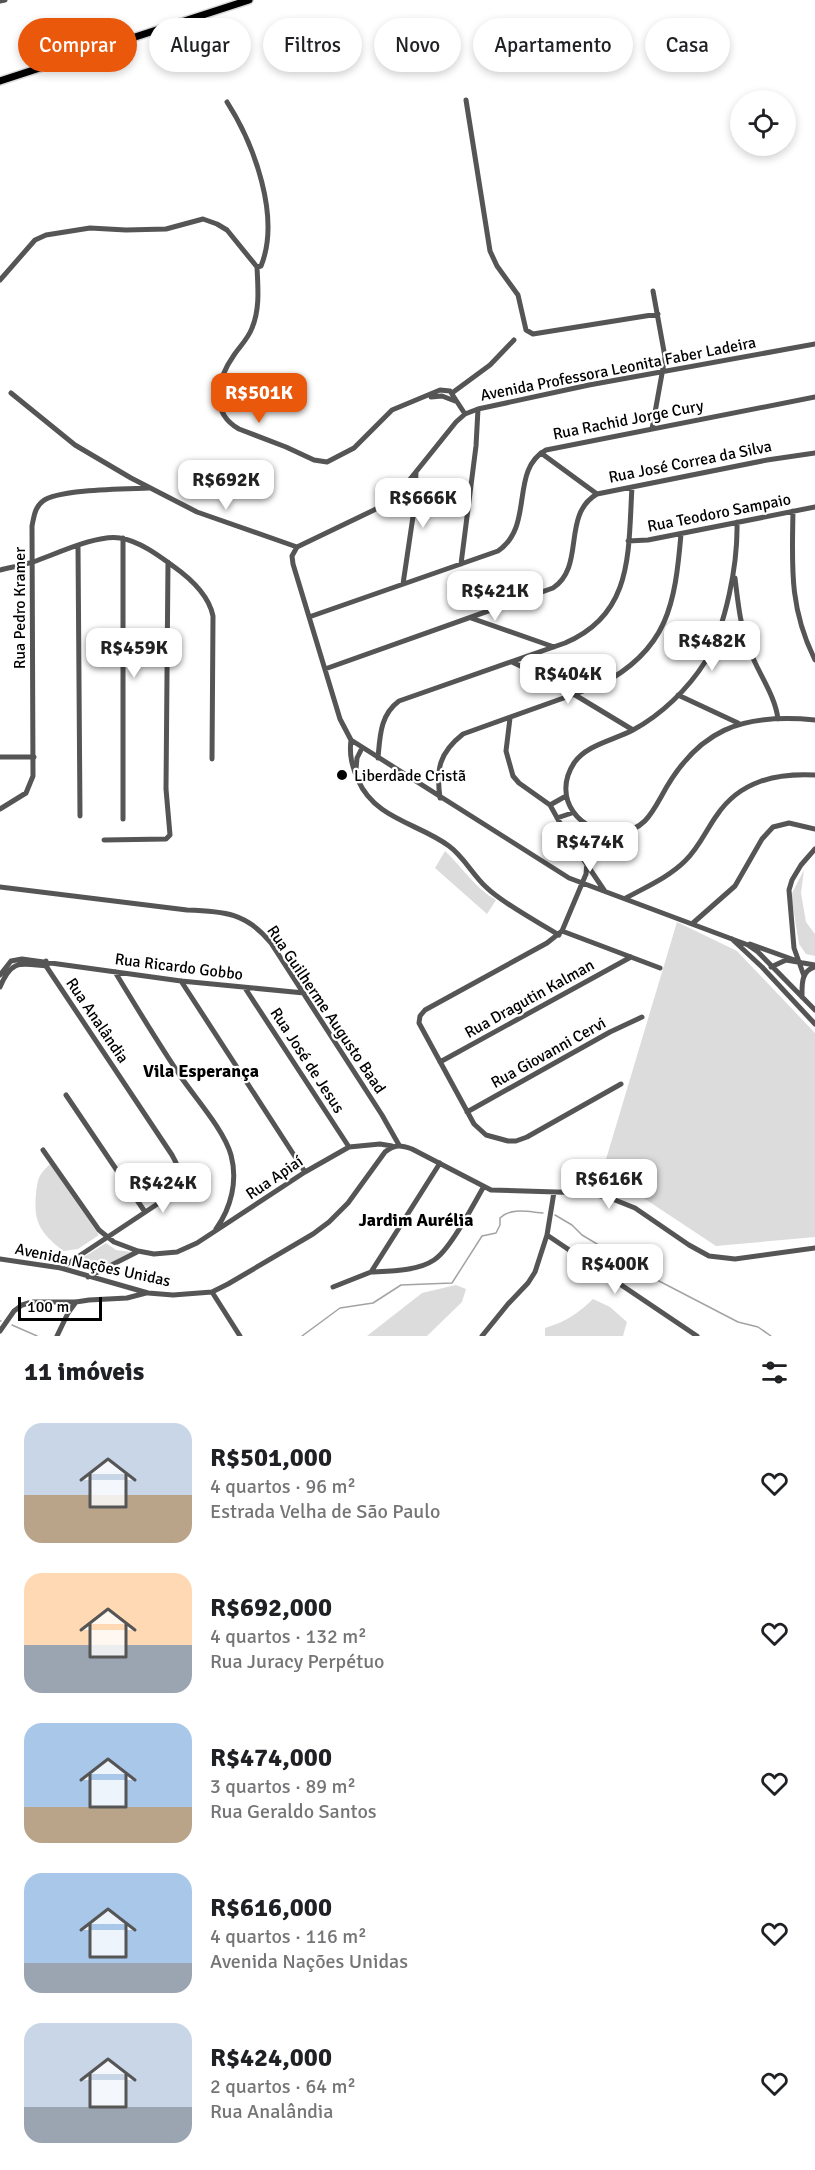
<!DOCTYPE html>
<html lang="pt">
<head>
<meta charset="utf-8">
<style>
  :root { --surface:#fff; --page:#f2f2f2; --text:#202124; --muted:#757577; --accent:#ea580c }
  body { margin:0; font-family:Signika,sans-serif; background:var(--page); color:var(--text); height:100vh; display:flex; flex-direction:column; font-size:22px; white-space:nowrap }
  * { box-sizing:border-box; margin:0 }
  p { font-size:20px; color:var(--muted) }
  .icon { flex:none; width:33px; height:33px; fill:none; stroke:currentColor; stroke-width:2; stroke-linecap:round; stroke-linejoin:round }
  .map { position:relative; height:1336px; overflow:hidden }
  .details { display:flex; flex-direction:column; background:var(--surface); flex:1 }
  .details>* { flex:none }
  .banner { position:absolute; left:18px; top:18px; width:780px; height:54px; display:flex; gap:12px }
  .buttons { position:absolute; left:730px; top:90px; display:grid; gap:12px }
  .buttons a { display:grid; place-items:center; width:66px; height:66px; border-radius:50%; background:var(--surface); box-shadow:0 3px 9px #0003; font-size:30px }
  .scale { position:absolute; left:18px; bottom:15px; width:84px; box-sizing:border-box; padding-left:6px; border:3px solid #000; border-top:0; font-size:16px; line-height:21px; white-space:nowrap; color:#000; -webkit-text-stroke:4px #fff; paint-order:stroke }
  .price { position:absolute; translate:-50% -51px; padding:0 14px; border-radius:12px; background:#fff; color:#222; font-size:20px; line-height:39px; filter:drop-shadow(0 2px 3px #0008) }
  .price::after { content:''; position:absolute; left:50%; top:36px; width:18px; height:14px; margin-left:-9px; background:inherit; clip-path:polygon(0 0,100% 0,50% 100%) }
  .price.on { background:var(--accent); color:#fff }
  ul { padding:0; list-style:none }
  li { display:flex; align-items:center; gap:18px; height:150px; padding:0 24px }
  li span { display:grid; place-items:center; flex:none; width:168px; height:120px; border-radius:18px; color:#555 }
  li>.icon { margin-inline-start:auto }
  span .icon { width:72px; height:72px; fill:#fffc; stroke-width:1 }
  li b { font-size:26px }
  h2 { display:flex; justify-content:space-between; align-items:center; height:72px; padding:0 24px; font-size:26px }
  .pill { padding:0 21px; border-radius:27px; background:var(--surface); box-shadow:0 3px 9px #0003; font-size:21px; line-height:54px }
  .pill.on { background:var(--accent); color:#fff }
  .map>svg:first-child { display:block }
</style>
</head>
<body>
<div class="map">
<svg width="815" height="1336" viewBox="0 0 815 1336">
  <rect width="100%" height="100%" fill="#fff"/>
  <path fill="#dcdcdc" d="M445,851C462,867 476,889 496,900L487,914L435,868Z
    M804,870L801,893L806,922L815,934V956L806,954L799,944L791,895Z
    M677,922L737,951L815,1033V1237L716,1246L642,1197L598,1186Z
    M50,1164L99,1235L78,1249L64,1251C41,1234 33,1222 36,1194C38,1178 38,1176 50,1164Z
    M106,1243L116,1250L131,1252L94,1272L76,1262Z
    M456,1285L466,1289L462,1302L427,1336H367L422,1293Z
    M593,1299L610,1307L627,1322L623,1336H545V1328C565,1322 579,1313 593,1299Z"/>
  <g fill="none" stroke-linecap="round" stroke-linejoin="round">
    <path stroke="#a3a3a3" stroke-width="1.5" d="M555,1215L572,1225L582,1235L659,1281L738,1322L758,1327L771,1336
      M0,1321H1
      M12,1325L37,1336
      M302,1336L340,1308L373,1303L401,1285L452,1283L482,1236L496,1233L500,1225V1218C511,1207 529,1212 543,1213"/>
    <g stroke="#dbdbdb" stroke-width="10">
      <path id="major" d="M0,81L249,0"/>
    </g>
    <path stroke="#555" stroke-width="5" d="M0,1L5,0
      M466,100L490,251L497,266L518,295L526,330L533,334L658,314
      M227,102C254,144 281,217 261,266L257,267C258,288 260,309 252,328C248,339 240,346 234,355C217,379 209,412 239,429L286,447L314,460L327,462L354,448L392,410L440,390L450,391L465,414
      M0,280L35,240L46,235L90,228L126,230L166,229L203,219L217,224L227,230L257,267
      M11,393L75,445L131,478L197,512L297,547
      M452,393L490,365L514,340
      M431,397L442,396L455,401
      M652,429L665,357L653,291
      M541,453L597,494
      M399,492L409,497L415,503
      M793,511C792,566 789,608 815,660
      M737,522C738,564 726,626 705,662C688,689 661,715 633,730C614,740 586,745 574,763C551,798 580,835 619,832C642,831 651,815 661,797C697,729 742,713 815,720
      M123,538V819
      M628,541L648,540L815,507
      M78,546L80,816
      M297,547L292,556L293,564L340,719L351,740L569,878L748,945L758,952L815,1010
      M297,547L374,510L390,500L407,483L456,422L465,414L478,409L589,385L815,344
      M461,564L476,446L478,409
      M0,570C12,567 24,565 36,561C58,553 99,534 120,538C139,541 158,555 173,566C190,578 209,596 213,616L212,759
      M735,578C738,602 740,626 749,648C757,672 775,694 778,719
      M403,584L415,503L416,472
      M309,617L498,551C535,526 509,470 546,450L815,397
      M471,618L554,647
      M512,662L552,681L633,730
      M325,669L553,588C586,566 561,515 597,494L767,460L815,453
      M678,695L738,723
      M510,718L506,751L513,776L519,783L550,805L565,832L604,890
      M351,740C349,755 352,766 358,780C375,819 418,823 449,846C464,857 472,874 486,887C502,903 538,922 559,935
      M0,757H34
      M378,758C380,736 380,715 399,701L565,643C634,614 628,551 632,487
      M356,769L357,758L362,748
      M440,798C436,769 439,753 463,734L600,685C668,650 675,604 681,534
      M550,805L566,796
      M0,809L26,793L33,776L32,526C34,516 35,507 43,501C58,489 127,489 149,488
      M557,818L572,813
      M104,840L166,839L170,835L166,789L168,562
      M587,862L586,874L562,931L547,943L425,1010L420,1016L419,1023L474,1124L486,1135L508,1141H516L527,1137L621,1084
      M0,887L187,910C224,911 247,913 271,943L382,1115L399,1145
      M626,898C646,887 669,877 685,861C699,848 706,830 717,815C740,781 776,773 815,775
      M693,923L735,886L762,839L773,827L789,823L815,829
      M562,931L660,968
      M732,939L762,967L815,1024
      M750,944L800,962
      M46,961V966L172,1155C181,1171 185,1181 171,1195L61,1268
      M771,967L786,960L815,965
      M115,972C137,1008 158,1043 181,1077C196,1099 224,1130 231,1155C238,1181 231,1208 216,1229
      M0,975L11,961L22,959L181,981L304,993
      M804,976L794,948L789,890L792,880L801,865L815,849
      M181,981L305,1172
      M0,987C12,958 21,964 47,966
      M245,988L349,1147
      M802,997C802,984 801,971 815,967
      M440,1062L631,957
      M66,1095L145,1212
      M467,1112L610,1032L642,1017
      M43,1150L99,1230L114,1242L138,1251L154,1254L177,1252L197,1243L305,1172L349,1147L380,1144L392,1146
      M547,1235L697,1336
      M0,1259L61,1268L148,1293L173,1295L212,1292L228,1284L313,1234L329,1222L348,1203L385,1152C395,1144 401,1145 412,1149L491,1190L588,1193L610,1198L635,1208L689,1245L709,1256L735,1259L815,1248
      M371,1272C390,1271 418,1271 434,1260C450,1250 473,1205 483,1188
      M88,1277L137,1252
      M333,1287L371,1272L440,1163
      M212,1292L240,1336
      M0,1331L14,1311L22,1305L32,1302H76L89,1300L127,1298L146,1293
      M57,1336L68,1313L76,1302
      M482,1336L508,1304L528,1283L535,1272L547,1235L554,1192"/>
    <use href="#major" stroke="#000" stroke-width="7"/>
  </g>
  <circle fill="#000" stroke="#fff" stroke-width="2" cx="342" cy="775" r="6"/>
  <g text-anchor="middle" stroke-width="4.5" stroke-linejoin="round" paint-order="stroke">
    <g font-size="16" fill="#000" stroke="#fff">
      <text transform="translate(618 368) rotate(-11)" y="6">Avenida Professora Leonita Faber Ladeira</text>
      <text transform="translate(628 419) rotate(-11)" y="6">Rua Rachid Jorge Cury</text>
      <text transform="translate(690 461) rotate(-11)" y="6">Rua José Correa da Silva</text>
      <text transform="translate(719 512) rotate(-11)" y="6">Rua Teodoro Sampaio</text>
      <text transform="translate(19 608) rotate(-90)" y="6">Rua Pedro Kramer</text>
      <text transform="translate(179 966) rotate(7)" y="6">Rua Ricardo Gobbo</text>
      <text transform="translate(529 998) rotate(-29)" y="6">Rua Dragutin Kalman</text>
      <text transform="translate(327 1009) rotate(56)" y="6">Rua Guilherme Augusto Baad</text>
      <text transform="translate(98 1020) rotate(56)" y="6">Rua Analândia</text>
      <text transform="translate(548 1052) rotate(-29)" y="6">Rua Giovanni Cervi</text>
      <text transform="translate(308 1060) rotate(57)" y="6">Rua José de Jesus</text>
      <text transform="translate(274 1177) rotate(-34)" y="6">Rua Apiaí</text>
      <text transform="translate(93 1264) rotate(12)" y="6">Avenida Nações Unidas</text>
    </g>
    <g font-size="16" fill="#000" stroke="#fff" text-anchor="start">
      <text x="354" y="781">Liberdade Cristã</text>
    </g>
    <g font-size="18" font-weight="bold" fill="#000" stroke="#fff">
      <text x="201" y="1077">Vila Esperança</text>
      <text x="416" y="1226">Jardim Aurélia</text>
    </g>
  </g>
</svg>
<div class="buttons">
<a><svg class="icon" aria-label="locate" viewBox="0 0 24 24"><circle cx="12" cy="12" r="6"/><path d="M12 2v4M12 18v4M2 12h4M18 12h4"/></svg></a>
</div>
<div class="scale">100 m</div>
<b class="price on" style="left:259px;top:424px">R$501K</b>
<b class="price" style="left:226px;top:511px">R$692K</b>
<b class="price" style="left:423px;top:529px">R$666K</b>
<b class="price" style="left:495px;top:622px">R$421K</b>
<b class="price" style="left:712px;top:672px">R$482K</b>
<b class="price" style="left:134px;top:679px">R$459K</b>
<b class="price" style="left:568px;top:705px">R$404K</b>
<b class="price" style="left:590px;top:873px">R$474K</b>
<b class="price" style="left:609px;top:1210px">R$616K</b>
<b class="price" style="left:163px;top:1214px">R$424K</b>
<b class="price" style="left:615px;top:1295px">R$400K</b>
<div class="banner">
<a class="pill on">Comprar</a>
<a class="pill">Alugar</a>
<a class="pill">Filtros</a>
<a class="pill">Novo</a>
<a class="pill">Apartamento</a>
<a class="pill">Casa</a>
</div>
</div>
<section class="details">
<h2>11 imóveis<svg class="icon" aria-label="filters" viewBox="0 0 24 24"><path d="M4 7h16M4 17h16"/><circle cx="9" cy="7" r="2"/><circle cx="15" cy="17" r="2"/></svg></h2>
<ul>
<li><span style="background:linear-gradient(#c9d6e8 60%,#b9a48a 0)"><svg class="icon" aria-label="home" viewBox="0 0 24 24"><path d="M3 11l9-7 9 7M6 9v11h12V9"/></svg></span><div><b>R$501,000</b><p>4 quartos · 96 m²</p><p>Estrada Velha de São Paulo</p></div><svg class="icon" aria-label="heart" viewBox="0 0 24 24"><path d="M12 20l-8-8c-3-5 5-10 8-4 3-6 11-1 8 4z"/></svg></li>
<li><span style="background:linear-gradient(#ffd9b3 60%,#9aa5b1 0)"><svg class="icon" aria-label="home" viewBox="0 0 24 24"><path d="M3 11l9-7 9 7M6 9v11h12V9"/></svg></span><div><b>R$692,000</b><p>4 quartos · 132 m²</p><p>Rua Juracy Perpétuo</p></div><svg class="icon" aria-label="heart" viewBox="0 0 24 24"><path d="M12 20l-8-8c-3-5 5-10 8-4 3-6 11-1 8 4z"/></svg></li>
<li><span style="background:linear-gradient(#a9c7e8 70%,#b9a48a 0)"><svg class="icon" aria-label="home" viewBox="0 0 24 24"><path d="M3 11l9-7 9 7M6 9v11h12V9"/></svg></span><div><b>R$474,000</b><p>3 quartos · 89 m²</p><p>Rua Geraldo Santos</p></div><svg class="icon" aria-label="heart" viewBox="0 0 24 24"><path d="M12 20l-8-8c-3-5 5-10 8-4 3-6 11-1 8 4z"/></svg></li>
<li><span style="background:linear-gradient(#a9c7e8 75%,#9aa5b1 0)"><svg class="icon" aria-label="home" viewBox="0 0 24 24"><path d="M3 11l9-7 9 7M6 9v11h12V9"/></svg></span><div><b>R$616,000</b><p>4 quartos · 116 m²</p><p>Avenida Nações Unidas</p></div><svg class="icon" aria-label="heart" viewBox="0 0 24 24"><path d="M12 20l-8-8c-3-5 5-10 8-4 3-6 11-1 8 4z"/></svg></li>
<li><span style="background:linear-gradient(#c9d6e8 70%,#9aa5b1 0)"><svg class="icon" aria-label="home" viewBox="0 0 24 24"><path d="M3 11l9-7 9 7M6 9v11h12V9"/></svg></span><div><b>R$424,000</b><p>2 quartos · 64 m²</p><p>Rua Analândia</p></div><svg class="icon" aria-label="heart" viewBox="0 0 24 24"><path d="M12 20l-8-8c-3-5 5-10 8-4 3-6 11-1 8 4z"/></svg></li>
</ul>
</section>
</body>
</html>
